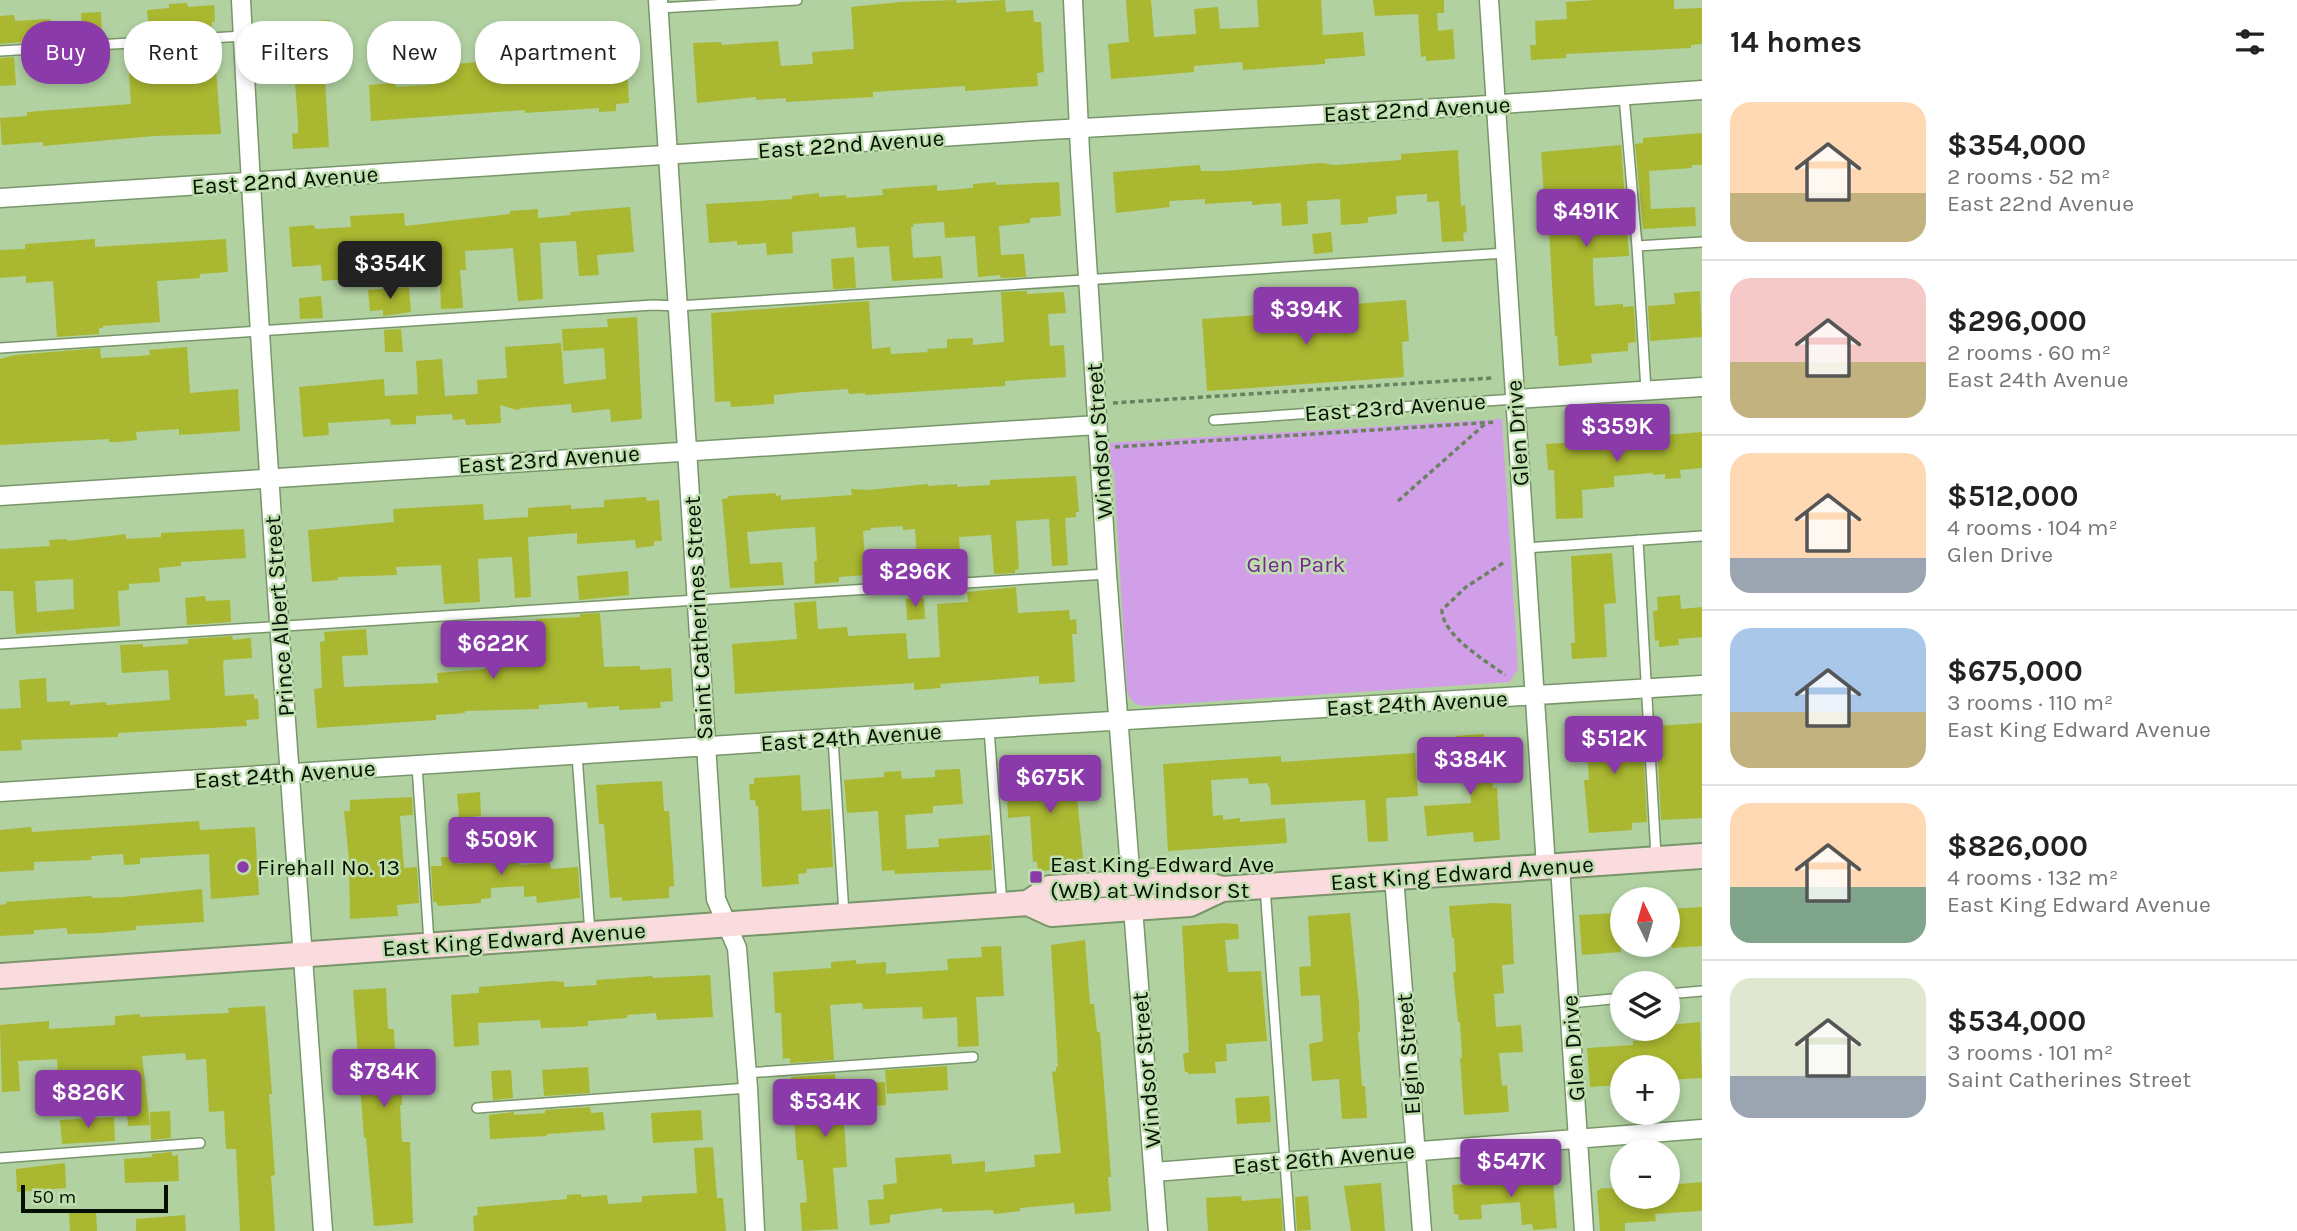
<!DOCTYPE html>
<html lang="en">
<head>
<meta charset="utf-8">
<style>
  :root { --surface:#fff; --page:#f2f2f2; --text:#222; --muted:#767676; --line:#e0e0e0; --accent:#8a3aa9 }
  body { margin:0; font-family:Karla,sans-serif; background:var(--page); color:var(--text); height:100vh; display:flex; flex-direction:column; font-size:26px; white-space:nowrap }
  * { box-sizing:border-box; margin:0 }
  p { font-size:23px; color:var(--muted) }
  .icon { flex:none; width:38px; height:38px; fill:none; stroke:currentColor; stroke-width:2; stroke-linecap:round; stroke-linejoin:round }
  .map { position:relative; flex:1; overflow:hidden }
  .sheet { display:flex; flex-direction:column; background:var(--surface); width:595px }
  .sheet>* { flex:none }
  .hud { position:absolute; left:21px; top:21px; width:665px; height:63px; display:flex; gap:14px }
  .needle { width:46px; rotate:355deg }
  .buttons { position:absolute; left:1610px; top:887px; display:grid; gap:14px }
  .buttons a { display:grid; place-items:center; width:70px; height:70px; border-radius:50%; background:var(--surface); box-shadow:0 4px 10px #0003; font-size:35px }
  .scale { position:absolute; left:21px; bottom:18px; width:147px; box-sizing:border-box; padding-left:7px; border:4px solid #050f02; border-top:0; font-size:19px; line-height:24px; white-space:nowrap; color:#050f02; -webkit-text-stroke:5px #bedeae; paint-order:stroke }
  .price { position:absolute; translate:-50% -60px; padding:0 16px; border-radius:7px; background:var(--accent); color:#fff; font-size:23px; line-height:46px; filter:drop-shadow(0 2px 4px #0008) }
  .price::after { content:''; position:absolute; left:50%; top:42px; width:21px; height:16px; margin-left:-10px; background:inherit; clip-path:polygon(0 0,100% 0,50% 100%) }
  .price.selected { background:#222; color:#fff }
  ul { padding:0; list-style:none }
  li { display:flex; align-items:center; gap:21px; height:175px; padding:0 28px }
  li+li { border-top:2px solid var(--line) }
  li span { display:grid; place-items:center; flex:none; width:196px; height:140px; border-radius:21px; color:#555 }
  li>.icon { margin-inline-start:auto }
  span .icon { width:84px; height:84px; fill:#fffc; stroke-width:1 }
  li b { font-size:30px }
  h2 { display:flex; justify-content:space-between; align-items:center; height:84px; padding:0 28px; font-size:30px }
  .pill { padding:0 24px; border-radius:28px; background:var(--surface); box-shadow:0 4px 10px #0003; font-size:24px; line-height:63px }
  .pill.selected { background:var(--accent); color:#fff }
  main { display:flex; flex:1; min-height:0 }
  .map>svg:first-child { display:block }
</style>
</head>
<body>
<main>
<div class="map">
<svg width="1702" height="1231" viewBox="0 0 1702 1231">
  <rect width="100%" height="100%" fill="#b1d1a1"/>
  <path fill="#d19fe7" d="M1502,419L1518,669L1510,682L1144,706C1134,705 1131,700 1127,692L1114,471L1110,466L1109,443Z"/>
  <path fill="#aab730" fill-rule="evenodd" d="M956,0L957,3L1005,0L1006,12L1033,10L1034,22H1041L1044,72L1037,73L1038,86L965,91V86L873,92V97L855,98L786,102V98L756,100V97L697,103L693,43L721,42L722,45L778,41L781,66L813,64L812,52L854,49L851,7L901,2Z
    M1126,0H1151L1154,37L1196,34L1194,9L1218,7L1220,29L1259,27L1257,0H1321L1323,35L1363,32L1365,56L1325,59V64L1243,70L1242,62L1194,66V72L1111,79L1108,44L1129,42Z
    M1373,0H1444V13H1437L1438,31L1453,29L1455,59L1426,61V56L1421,57L1418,14L1375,16Z
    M1596,0H1674V9L1702,8V44L1691,45V48L1566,54V58L1531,60L1530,45H1536L1535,21L1567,19L1566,2Z
    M187,3L188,7L214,5L215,22H212V31L149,35L147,10L169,8V4Z
    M101,12L102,34L82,35L81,13Z
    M14,15L15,21L50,19L51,39L0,44V16Z
    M330,20L331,38H334L336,63L324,64L329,147L293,149L292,134L298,133V123L295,83H289L288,68H294L291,22Z
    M214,45L221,134L154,136L43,146V142L2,145L0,118L27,116V112L131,104L128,59L135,58V53L150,52V49Z
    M14,57L16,85L0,86V58Z
    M477,62L478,68L537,63L539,81L597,77L596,69L627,67L629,103L616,104V111L599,112V108L525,113V110L371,121L369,85L395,83L396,87L429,85L428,75L457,73L456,64Z
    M1702,133V165H1692V168L1649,171L1651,209L1695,207L1696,226L1643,229L1635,144L1643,143V138Z
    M1621,145L1629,256L1593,258V274L1595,306L1623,304V307L1634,306L1636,342L1628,343V351L1591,354L1592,363L1559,366L1557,336H1555L1548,211H1545L1541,152Z
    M1458,150L1461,206L1465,205L1467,232L1463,233L1464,241L1442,242L1439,201L1427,202V194L1396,196L1397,214L1368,217V223L1341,225L1340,199L1307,201L1308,224L1282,226L1281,203L1252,205V201L1205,204V199L1169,201L1170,207L1116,213L1113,172L1200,165L1201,171H1223L1322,163L1334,165L1401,160V154Z
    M996,182V185L1059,182L1061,216L1030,218V223L999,226L1001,255L1024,254L1026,277L1001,278L1000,275L978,277L975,236L945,238L944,222L913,224L914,227H911L913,258L941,256L943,278L892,281L889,246L857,248L855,227L792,232L793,253L767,255L766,243L737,245V241L709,243L706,204L792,199V196L819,193V197L846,195V198L883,195L882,189L937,185V191L973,188V184Z
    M630,207L634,252L597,255L599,275L579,276L576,241L540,243L543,299L518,301L513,248L465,251L466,270H460L463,308L441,309L440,281L412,283L410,255L379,258L380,276L322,281L321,265L292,267L289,227L313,225L316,229L351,227L350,216L404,213L405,226L510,214V211L538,209V218L571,215L570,212Z
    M1331,232L1333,252L1314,254L1312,234Z
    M95,239V247L226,239L228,272L200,274V278L157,281L160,322L103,326V328H99V334L57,337L53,281L26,283V276L0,278V250L25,249V244Z
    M854,257L856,288L833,289L831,259Z
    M409,287L411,312L383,316V310L370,311L368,290Z
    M1027,291V294L1064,292L1066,313L1048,314L1050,346L1064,345L1066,377L1005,381V386L865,395V393L849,394L848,389L804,392L774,395V404L731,407L730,401L715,402L711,313L869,301L872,349L890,347L891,354L928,352L927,349L947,348V339L973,338V345L1004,342L1001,292Z
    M1700,291L1702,337L1650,341L1648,306L1675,304L1674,293Z
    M321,296L323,318L300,319L299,298Z
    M1406,300L1409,341L1402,342L1404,377L1207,391L1202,319L1355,308V304Z
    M637,317L642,419L611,422L610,409L572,413L571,404L522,408L517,410L500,405L501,423L466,425L465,419L453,420L452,414L416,416V424L391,425L390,419L328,423L329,435L303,437L299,387L384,379L385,396L418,394L416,361L442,359L445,396L478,394L477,380L507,378L505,347L561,343L564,384L606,379L604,348L563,351L562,329L608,327L607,319Z
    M401,329L403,352H385L384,330Z
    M187,347L190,393L238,389L240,431L179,435V429L136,432L137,440L118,442H109V439L0,445V359L15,355L100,348L101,358L139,356L150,355L149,350Z
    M1702,432V468L1680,470L1681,478L1665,479V474L1653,475V473L1614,476V487L1582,490L1583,518L1556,519L1554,470H1548L1546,444L1626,439V436L1664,433L1665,435Z
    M1076,476L1079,512H1076V517L1065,518L1068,565L1052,566L1049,519L1016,521L1019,569L1015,570V573L994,574L991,535L959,537L961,570L918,573L915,529L903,530V526L871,528V530L863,531L866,575L839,577V582L815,584L814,561H817L815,527L781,529L747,532L750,564L782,562L784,585L730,588L722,499L728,498V496L776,493V496L781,495V500L852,495L851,489L868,490L928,484V486L957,484V487L990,485V480Z
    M646,497L647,501L659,500L662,541H654V546L636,548L635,540L577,544V533L528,537L531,597L515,598L512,557L478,559L480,602L444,604L441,565L396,567L397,575L338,577V580L312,582L308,530L394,522L393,509L483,504L484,520L528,517V508L571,505V509L604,507V500Z
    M244,529L246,558L181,562V566L159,568L160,582L129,584V590L118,591L120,626L16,634L13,591H0V549L50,546L49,540L67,539V541L126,534V539L161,537V533ZM73,579L74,609L37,612L35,581Z
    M1612,553L1616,603L1604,604L1607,657L1572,659L1571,643H1575L1571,556Z
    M628,571L629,595L579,600L577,576Z
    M1016,587L1018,613L1069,610L1070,620L1076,619L1077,634H1072L1075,682L1039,684V676L940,684L941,688L914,690V683L735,694L732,644L797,639L794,603L816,601L818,629L847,627L848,636L906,633L908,659L940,657L937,604L968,602L967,592Z
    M1680,595L1681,609L1702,607V637L1678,639L1679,645L1659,647V640L1655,641L1653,611L1658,610L1657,597Z
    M205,596L206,601L230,600L231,622L187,625L185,598Z
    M924,598L925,619L907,620L906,599Z
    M600,613L604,667L640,666V670L671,668L673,701L660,702L661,708L619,710V706L588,708L587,702L539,705V709L465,711V713L436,715V720L317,728L314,689L322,688L320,642L325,641L324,632L366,629L368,655L342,656L344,687L438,683L437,673L497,668L496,659L538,656L536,619L580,617V614Z
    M232,636L233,640L251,638L252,658L224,660L223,664L225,696L254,694V699H258L259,719L246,720L247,726L118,733V737L21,740L22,750L0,751V709L21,708L19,680L46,678L47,702L70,701V705L106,702V705L170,700L168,670L122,673L120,645L143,644V647L188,644V639Z
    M1625,719L1627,727L1642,726L1647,822L1632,823V830L1589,833L1584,780H1589L1587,750H1582L1581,727H1587V722Z
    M1702,723V818L1661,820L1656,726Z
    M1484,734L1486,750L1490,749L1493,788L1497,787L1500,840L1474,842L1473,832L1427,836L1424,806L1471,803L1469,772L1459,773L1456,736Z
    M1415,753L1418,796L1386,798L1388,841L1368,842L1365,800L1271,805L1270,787H1268V783L1249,784L1248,778L1211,780L1213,816L1223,815V820L1240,818V822L1285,818L1287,843L1168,851L1163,764L1281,756V762Z
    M960,769L963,804L933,806V813L905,815L907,849L939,847L938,839L990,835L992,870L895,874L894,870L882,871L878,811L847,813L844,780L884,777V772L901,771L902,779L935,777V770Z
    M1074,769H1085L1086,796L1077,797L1084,868L1038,871L1037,862H1033L1030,816L1008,818L1006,774Z
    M800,775L802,811L830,809L833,867L806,869L807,873L798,874L799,884L762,887L758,806H756L755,800H750L749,784H754V778Z
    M662,781L664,811H669L673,866L674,886L669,887V898L622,901V897L610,898L604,824H599L596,785Z
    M480,792L481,816L459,818L457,794Z
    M412,797L413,815L400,816L404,868L417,867L419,903L397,905L398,916L350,919L349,859L344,811H350V800Z
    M199,821L200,830L255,827L259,895L211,899L209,854L140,858V864L124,865L123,854L91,856L92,860L34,862V870L0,872V830L31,827L32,832Z
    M509,828L510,839H517L519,865L550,863L551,869L578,867L580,898L537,903L536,896L524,897V886L491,888V898L481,899V903L438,906L436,902H433L431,866H442L441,857H458V864L493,862L491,829Z
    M202,889L204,922L136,926V930L100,933L68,934L66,928L34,930V934L0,936V905L6,904V902L91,896L92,898L123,897Z
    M1494,903L1511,904L1514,964L1502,965L1504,993L1494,994L1496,1027L1521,1025L1523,1052L1499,1053L1502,1086L1507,1085L1509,1112L1464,1115L1460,1058H1462L1460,1022H1458L1453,972H1456L1454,938H1452L1449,906Z
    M1702,907V946L1672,948L1669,909Z
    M1350,913L1359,1004L1360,1032H1358L1362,1086H1365L1367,1118L1342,1119L1339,1079L1312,1081L1309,1044L1323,1041L1320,995L1301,996L1299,967L1311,966L1308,916Z
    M1618,913L1621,952L1582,955L1579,915Z
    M1224,923L1238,924L1239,939L1225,940L1228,972L1261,971L1267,1041L1226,1044L1227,1061L1215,1062L1216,1073L1188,1074V1072H1185L1183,1054L1189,1052L1182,926Z
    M1085,940L1090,1004H1094L1097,1032H1100L1111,1177H1108L1111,1211L1075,1214L1074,1203L1020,1208V1211L994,1214L993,1210L942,1212V1208L890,1215V1223L870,1225L868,1200L884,1199L883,1185L897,1183L895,1158L951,1154L952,1164L985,1161V1172L1035,1167L1034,1155L1061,1153L1052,1072L1056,1071V1067H1058L1051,945Z
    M1001,946L1004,996L976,997L979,1046L958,1047L957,1017L923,1019L922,1007L863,1009L862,1003L830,1005L834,1060L790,1063V1058L783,1059L781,1013H775L773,972L831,968V962L856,960V964L886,962V974L948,970L947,959L982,957L981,947Z
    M710,975L713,1017L657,1020L656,1013L627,1015V1018L588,1021V1026L571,1027L541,1028L540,1020L478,1023L479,1045L454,1047L451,995L479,993V987L553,981L564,982V987L597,985L596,980L652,976L653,978Z
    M386,988L388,1029H394L395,1051L408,1050L411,1095H402V1105H400L402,1142H410L413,1223L374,1226L366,1138H364L353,990Z
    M265,1006L272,1094H269L275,1175L271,1176L275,1231H240L236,1149H226L224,1111L209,1112L206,1059L186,1060L185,1053L142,1056L150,1125L128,1126L124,1072L58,1077L57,1059L18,1061L20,1091L2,1092L0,1025L49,1021V1029L115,1025V1016L140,1014V1017L229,1013L228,1008Z
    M1700,1022L1702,1078L1668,1080V1068H1617L1618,1085L1590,1087L1587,1048L1633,1045V1041L1653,1040L1652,1029H1668V1025Z
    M947,1066L948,1090L887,1094L885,1070Z
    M588,1067L590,1093L544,1096L542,1070Z
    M511,1070L513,1098L493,1100L491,1071Z
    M835,1074V1084L885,1082L886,1105L843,1108L847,1167L833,1168L838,1229L802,1231L800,1203L807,1202L803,1160H797L791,1077Z
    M1269,1096L1271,1122L1237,1124L1235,1098Z
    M590,1107L591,1113L603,1112L605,1130L547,1134V1136L490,1139L489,1115L514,1112V1115L545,1113V1110Z
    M701,1110L703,1140L653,1143L651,1113Z
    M170,1111L171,1138L151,1140L150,1112Z
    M114,1117L115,1141L62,1144L60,1120Z
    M713,1147L717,1198H723L726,1231H474L473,1216L478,1215L477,1207L567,1199V1195L581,1194V1197L607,1195L608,1204L642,1202V1196L697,1193L694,1148Z
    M172,1152V1156L178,1155L179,1181L125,1183L124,1159L152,1157V1154Z
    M65,1163L66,1188L17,1192L16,1169Z
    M1552,1171L1557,1228L1533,1230L1532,1224L1522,1225L1520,1202L1481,1205L1482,1219L1459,1220L1458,1214H1454L1452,1185L1519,1180V1174Z
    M1702,1182V1211L1655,1214L1656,1221L1625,1223V1231H1600L1597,1191L1602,1188L1622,1189V1197H1668V1185Z
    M1381,1183L1385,1231H1351L1344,1186Z
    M1241,1196L1242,1201L1281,1198L1283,1231H1208L1206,1198Z
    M1308,1196L1311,1230L1297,1231L1295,1197Z
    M96,1212L97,1231H70L69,1213Z
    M185,1215L186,1231H136V1219Z"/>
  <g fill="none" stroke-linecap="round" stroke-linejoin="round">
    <g stroke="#789669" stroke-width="12">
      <path id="lane" d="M659,8L797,0
        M0,51L243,36
        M1624,96L1637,246L1646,390
        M1637,246L1702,242
        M0,348L653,305L678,306L1506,253
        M1214,420L1515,399
        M1638,540L1656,856
        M1525,548L1702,536
        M0,644L1107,574
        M989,729L1002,904
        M833,738L844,914
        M577,755L590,933
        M417,766L429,942
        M1265,887L1290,1231
        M1668,994L1702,991
        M1570,1003L1622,998
        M746,1073L973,1057
        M477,1108L748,1088
        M0,1158L200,1143"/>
    </g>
    <g stroke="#789669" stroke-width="21">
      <path id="street" d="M241,0C262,411 293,821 323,1231
        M658,0L716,899L737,948L748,1088L755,1231
        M1073,0L1080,152L1107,574L1131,882
        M1489,0L1546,867
        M0,198L1048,130L1473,106L1702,90
        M1515,399L1702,387
        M0,496L1097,425
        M0,792L833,738L1702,685
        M1560,866L1584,1231
        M1394,877L1422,1231
        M1133,908L1158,1231
        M1154,1172L1702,1129"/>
    </g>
    <g stroke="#789669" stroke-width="28">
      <path id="secondary" d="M1028,903L1050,888L1188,879L1222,889
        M0,976L1028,903L1052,914L1133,908L1190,904L1222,889L1702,856"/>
    </g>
    <path stroke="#6b8260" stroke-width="3.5" stroke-dasharray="5 3.5" stroke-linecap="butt" d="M1113,403L1492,378
      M1115,447L1496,422
      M1398,501L1485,424
      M1503,563L1466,587L1442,610C1442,635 1486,661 1505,675"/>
    <use href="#lane" stroke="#fff" stroke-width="9"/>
    <use href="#street" stroke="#fff" stroke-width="18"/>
    <use href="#secondary" stroke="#fbdcde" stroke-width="24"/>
  </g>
  <g fill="#8a3aa9" stroke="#bedeae" stroke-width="2.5">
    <circle cx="243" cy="867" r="7"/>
    <rect x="1029" y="870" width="14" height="14" rx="3.5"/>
  </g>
  <g text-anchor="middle" stroke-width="5" stroke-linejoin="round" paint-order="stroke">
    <g font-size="23" fill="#050f02" stroke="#bedeae">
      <text transform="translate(1417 109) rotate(-3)" y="8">East 22nd Avenue</text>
      <text transform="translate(851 144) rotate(-4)" y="8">East 22nd Avenue</text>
      <text transform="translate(285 180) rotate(-4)" y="8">East 22nd Avenue</text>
      <text transform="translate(1395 407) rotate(-4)" y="8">East 23rd Avenue</text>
      <text transform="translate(1517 433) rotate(-94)" y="8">Glen Drive</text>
      <text transform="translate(1099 441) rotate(-94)" y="8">Windsor Street</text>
      <text transform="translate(549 459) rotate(-4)" y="8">East 23rd Avenue</text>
      <text transform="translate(279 616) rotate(-94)" y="8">Prince Albert Street</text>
      <text transform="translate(698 618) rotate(-93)" y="8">Saint Catherines Street</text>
      <text transform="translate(1417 703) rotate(-3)" y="8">East 24th Avenue</text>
      <text transform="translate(851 737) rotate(-4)" y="8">East 24th Avenue</text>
      <text transform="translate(285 774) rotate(-4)" y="8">East 24th Avenue</text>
      <text transform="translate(1462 873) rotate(-4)" y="8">East King Edward Avenue</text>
      <text transform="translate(514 939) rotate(-4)" y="8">East King Edward Avenue</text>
      <text transform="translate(1573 1048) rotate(-94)" y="8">Glen Drive</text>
      <text transform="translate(1408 1054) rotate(-94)" y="8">Elgin Street</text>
      <text transform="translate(1146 1070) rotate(-95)" y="8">Windsor Street</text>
      <text transform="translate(1324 1158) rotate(-5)" y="8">East 26th Avenue</text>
    </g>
    <g font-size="23" fill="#782396" stroke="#bedeae">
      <text x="1296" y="572">Glen Park</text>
    </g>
    <g font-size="23" fill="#050f02" stroke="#bedeae" text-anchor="start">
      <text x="1050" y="872">East King Edward Ave<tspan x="1050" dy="26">(WB) at Windsor St</tspan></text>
      <text x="257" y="875">Firehall No. 13</text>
    </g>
  </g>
</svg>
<div class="buttons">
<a><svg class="needle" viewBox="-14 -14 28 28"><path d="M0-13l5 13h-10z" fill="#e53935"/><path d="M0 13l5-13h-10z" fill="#767676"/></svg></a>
<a><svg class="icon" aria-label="layers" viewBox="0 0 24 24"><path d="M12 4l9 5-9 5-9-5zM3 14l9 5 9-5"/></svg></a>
<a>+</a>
<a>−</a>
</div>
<div class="scale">50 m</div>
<b class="price" style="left:1586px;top:249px">$491K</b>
<b class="price selected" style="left:390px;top:301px">$354K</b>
<b class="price" style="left:1306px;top:347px">$394K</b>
<b class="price" style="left:1617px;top:464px">$359K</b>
<b class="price" style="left:915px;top:609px">$296K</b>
<b class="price" style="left:493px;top:681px">$622K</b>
<b class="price" style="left:1614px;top:776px">$512K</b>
<b class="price" style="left:1470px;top:797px">$384K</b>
<b class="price" style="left:1050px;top:815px">$675K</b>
<b class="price" style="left:501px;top:877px">$509K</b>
<b class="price" style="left:384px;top:1109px">$784K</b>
<b class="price" style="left:88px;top:1130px">$826K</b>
<b class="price" style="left:825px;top:1139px">$534K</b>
<b class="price" style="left:1511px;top:1199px">$547K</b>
<div class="hud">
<a class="pill selected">Buy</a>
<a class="pill">Rent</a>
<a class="pill">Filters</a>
<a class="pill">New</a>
<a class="pill">Apartment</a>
</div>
</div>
<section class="sheet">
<h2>14 homes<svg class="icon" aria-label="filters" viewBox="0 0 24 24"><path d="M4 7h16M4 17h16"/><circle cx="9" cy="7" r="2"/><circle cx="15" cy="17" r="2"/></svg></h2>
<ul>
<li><span style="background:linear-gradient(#ffd9b3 65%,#c2b280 0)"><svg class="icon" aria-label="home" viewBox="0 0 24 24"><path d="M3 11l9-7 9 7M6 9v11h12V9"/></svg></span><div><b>$354,000</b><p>2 rooms · 52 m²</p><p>East 22nd Avenue</p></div></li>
<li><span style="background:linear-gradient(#f6c9c9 60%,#c2b280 0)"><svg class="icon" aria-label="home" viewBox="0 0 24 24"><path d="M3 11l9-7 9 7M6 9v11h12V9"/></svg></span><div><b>$296,000</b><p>2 rooms · 60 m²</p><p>East 24th Avenue</p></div></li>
<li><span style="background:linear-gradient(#ffd9b3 75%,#9aa5b1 0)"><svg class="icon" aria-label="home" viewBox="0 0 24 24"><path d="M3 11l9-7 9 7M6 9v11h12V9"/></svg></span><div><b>$512,000</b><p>4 rooms · 104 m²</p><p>Glen Drive</p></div></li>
<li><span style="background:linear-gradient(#a9c7e8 60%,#c2b280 0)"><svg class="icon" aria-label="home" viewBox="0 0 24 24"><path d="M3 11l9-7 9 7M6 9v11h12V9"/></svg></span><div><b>$675,000</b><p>3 rooms · 110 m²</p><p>East King Edward Avenue</p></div></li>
<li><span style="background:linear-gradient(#ffd9b3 60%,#7fa58c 0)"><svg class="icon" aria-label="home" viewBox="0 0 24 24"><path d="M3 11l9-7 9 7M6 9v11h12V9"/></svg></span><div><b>$826,000</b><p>4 rooms · 132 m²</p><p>East King Edward Avenue</p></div></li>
<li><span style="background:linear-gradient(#dfe7d0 70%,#9aa5b1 0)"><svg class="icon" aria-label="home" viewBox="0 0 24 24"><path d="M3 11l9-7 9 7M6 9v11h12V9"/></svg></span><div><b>$534,000</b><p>3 rooms · 101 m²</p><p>Saint Catherines Street</p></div></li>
</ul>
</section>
</main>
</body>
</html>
